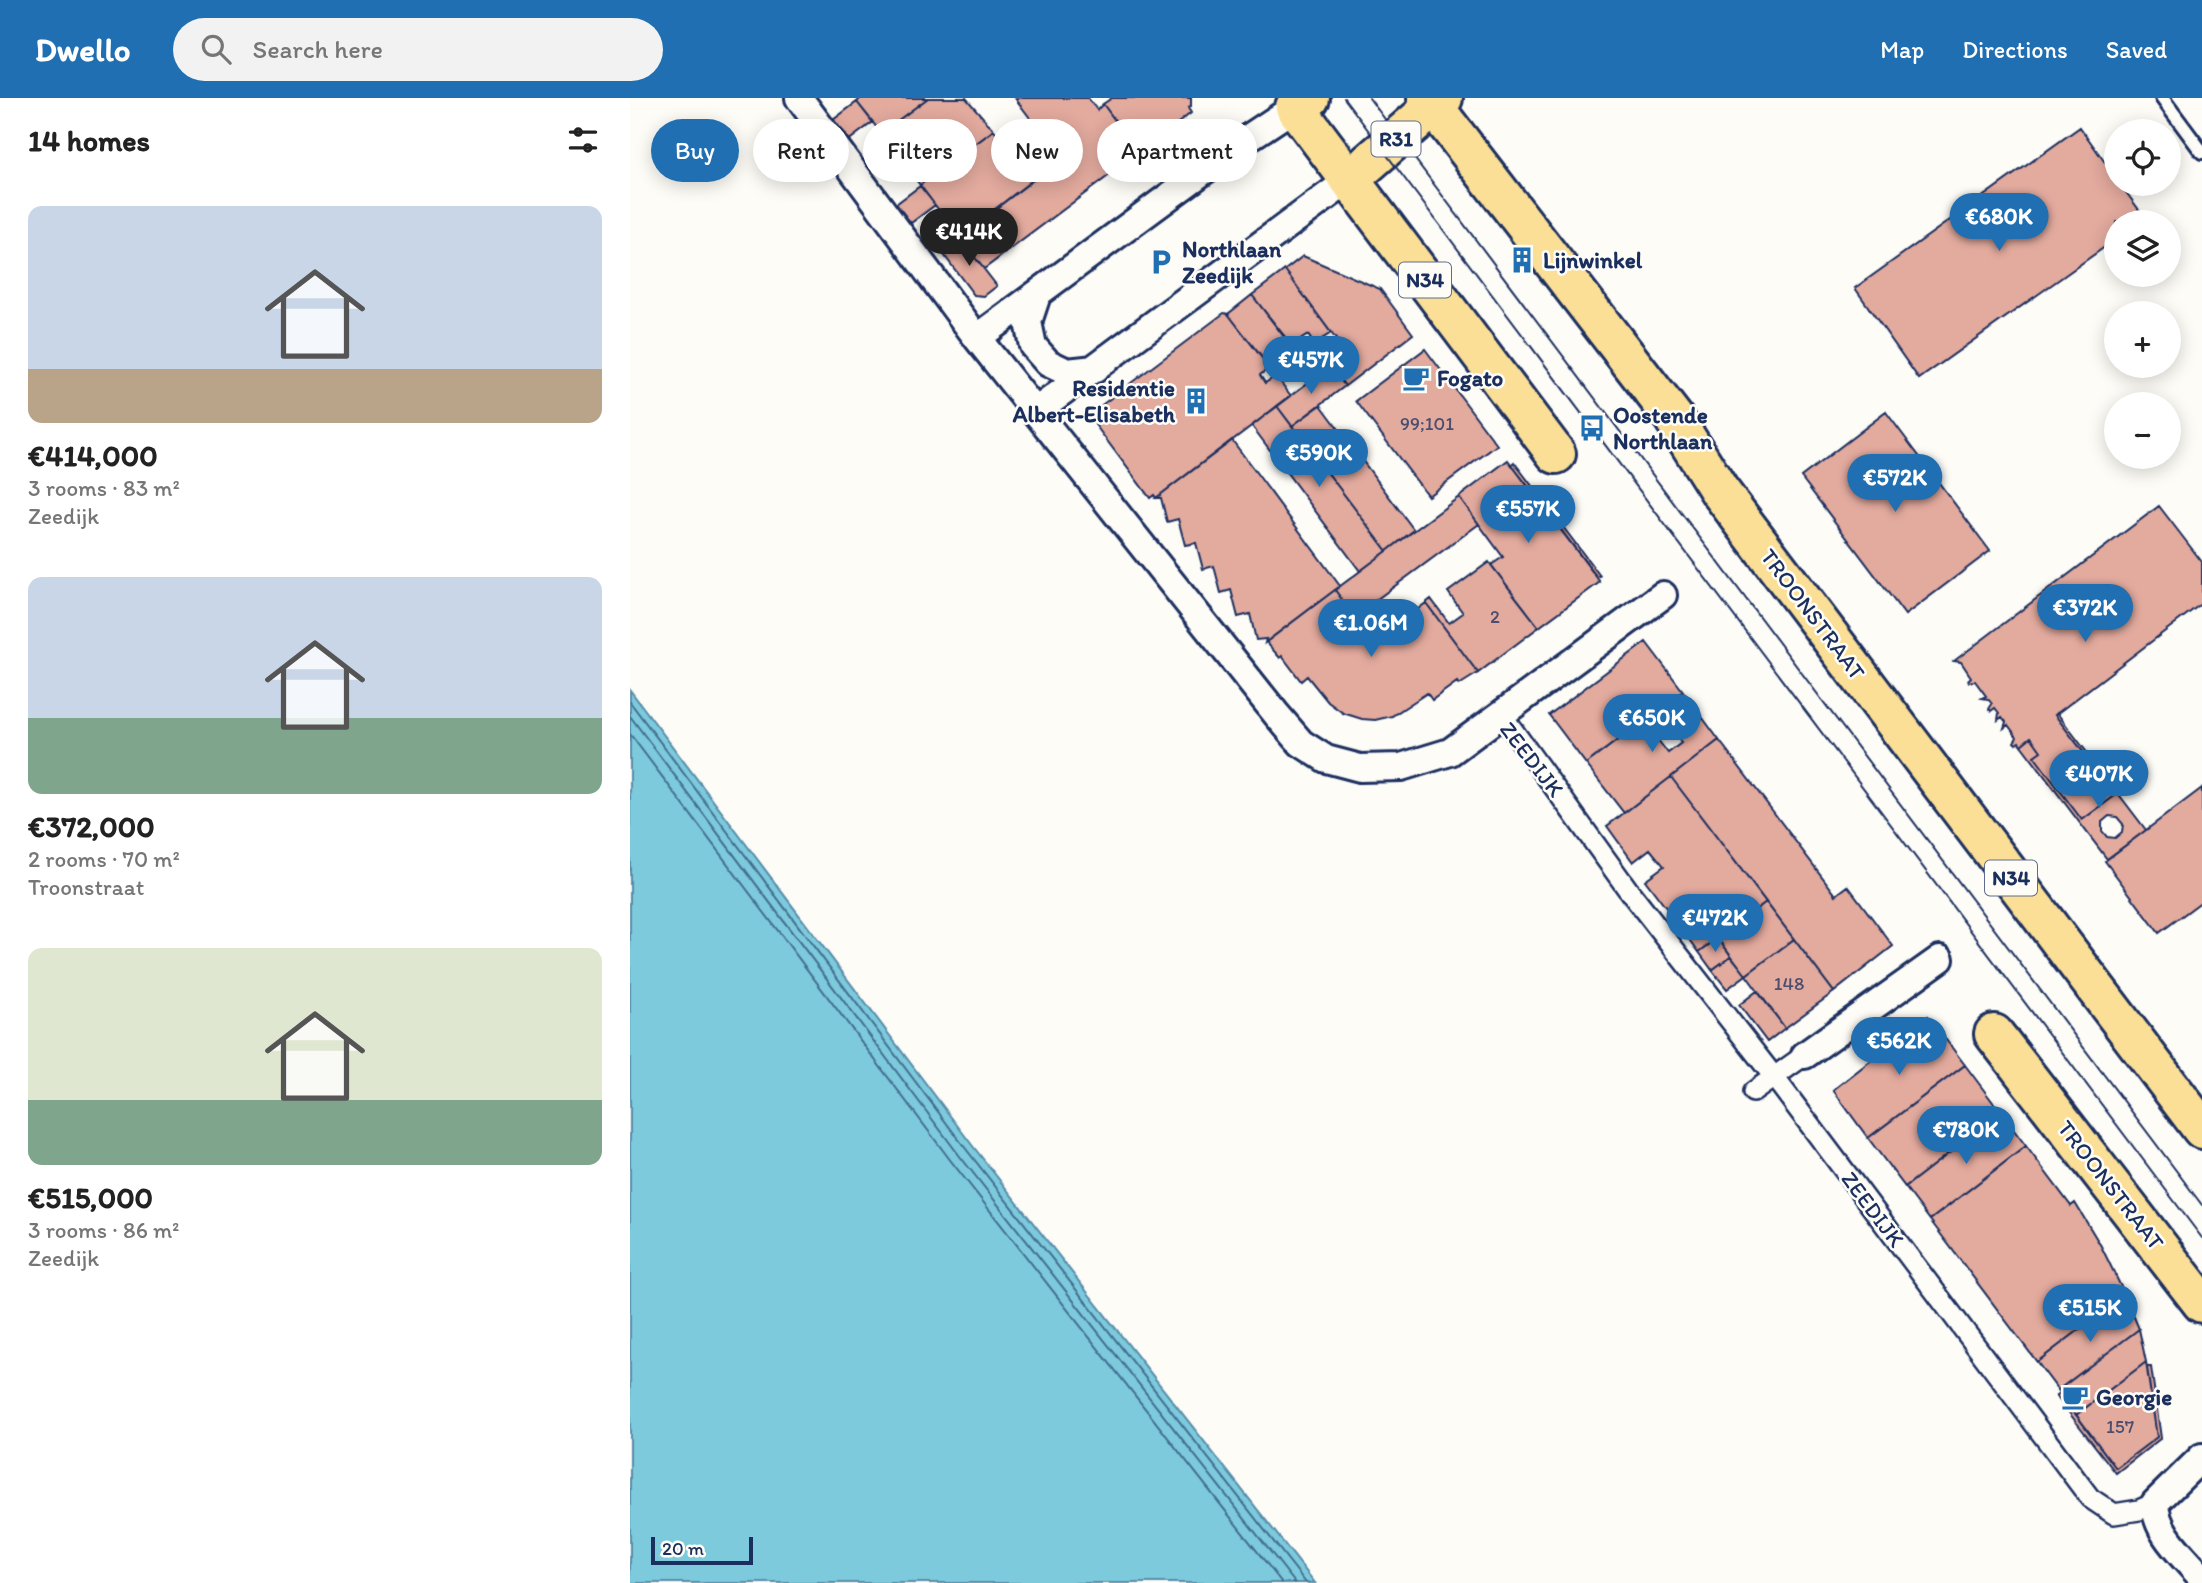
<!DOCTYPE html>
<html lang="en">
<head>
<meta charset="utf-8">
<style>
  :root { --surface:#fff; --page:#f2f2f2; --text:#222; --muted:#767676; --accent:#1f6fb2 }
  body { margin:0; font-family:Itim,sans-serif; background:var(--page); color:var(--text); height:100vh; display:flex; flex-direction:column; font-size:26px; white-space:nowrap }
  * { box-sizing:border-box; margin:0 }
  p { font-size:23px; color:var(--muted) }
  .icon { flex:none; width:38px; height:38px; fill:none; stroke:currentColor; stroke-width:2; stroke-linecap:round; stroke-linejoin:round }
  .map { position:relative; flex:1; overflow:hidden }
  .details { display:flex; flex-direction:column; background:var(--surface); width:630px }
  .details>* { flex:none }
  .top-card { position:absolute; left:21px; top:21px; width:665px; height:63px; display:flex; gap:14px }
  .fabs { position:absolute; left:1474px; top:21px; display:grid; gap:14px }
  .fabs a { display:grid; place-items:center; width:77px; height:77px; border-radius:50%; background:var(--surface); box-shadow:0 4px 18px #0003; font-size:35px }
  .scale { position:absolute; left:21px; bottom:18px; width:102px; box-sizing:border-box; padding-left:7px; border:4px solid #1b2f5e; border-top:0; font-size:19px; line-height:24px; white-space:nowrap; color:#1b2f5e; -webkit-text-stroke:5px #fdfcf7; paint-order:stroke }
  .price { position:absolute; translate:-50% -60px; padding:0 16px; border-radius:24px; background:var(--accent); color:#fff; font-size:23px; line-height:46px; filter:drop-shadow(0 2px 4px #0008) }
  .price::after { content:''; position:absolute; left:50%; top:42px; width:21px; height:16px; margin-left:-10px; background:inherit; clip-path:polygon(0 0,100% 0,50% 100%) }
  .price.active { background:#222; color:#fff }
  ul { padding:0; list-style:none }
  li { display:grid; align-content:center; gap:14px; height:371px; padding:0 28px }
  li span { display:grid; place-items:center; height:217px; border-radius:14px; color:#555 }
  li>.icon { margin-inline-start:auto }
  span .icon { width:126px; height:126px; fill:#fffc; stroke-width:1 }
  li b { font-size:30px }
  h2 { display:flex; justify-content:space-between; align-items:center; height:84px; padding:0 28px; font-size:30px }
  .chip { padding:0 24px; border-radius:32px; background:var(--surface); box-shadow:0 4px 18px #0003; font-size:24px; line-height:63px }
  .chip.active { background:var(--accent); color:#fff }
  header { display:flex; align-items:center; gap:42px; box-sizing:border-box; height:98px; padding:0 35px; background:var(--accent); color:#fff }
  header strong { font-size:33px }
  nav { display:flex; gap:38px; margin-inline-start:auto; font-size:24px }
  .search { width:490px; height:63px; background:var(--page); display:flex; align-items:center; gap:18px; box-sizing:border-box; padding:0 24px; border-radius:38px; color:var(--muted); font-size:26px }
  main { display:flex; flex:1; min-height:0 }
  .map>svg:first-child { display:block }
</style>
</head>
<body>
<header>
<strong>Dwello</strong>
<div class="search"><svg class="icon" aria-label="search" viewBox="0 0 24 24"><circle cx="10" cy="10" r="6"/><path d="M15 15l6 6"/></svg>Search here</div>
<nav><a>Map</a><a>Directions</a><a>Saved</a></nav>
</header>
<main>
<section class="details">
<h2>14 homes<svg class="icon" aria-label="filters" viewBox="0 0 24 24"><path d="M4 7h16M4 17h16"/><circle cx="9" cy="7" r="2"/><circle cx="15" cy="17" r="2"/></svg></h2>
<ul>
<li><span style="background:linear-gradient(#c9d6e8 75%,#b9a48a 0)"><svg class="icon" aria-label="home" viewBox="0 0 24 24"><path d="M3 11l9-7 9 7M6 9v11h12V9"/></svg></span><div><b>€414,000</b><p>3 rooms · 83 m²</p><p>Zeedijk</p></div></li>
<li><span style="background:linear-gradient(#c9d6e8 65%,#7fa58c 0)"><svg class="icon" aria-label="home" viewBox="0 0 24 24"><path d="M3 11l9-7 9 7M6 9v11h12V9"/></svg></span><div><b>€372,000</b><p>2 rooms · 70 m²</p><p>Troonstraat</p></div></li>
<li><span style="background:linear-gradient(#dfe7d0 70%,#7fa58c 0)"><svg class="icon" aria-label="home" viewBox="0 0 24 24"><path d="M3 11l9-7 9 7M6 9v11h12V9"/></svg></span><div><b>€515,000</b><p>3 rooms · 86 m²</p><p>Zeedijk</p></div></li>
</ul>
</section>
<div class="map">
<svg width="1572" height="1485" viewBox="0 0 1572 1485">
  <rect width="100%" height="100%" fill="#fdfcf7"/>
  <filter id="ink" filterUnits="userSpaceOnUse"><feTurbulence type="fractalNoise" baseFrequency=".0143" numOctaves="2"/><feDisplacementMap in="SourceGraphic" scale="14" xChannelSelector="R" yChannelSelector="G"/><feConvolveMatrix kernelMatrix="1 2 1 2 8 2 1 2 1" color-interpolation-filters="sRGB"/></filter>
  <g filter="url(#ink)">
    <path fill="#7dcadc" stroke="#568caa" stroke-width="2" d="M0,592L342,1047L685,1485H0Z"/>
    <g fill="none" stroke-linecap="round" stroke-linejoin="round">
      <path stroke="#426d90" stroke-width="2" d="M0,604L336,1051L676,1485
        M0,618L329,1057L665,1485
        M0,636L321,1063L652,1485"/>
    </g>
    <path fill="#e3aa9e" stroke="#1b2f5e" stroke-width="2" fill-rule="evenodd" d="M231,0H298L251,35L227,4Z
      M298,0H336L364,32L290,87L251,35Z
      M385,0H458L467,12L473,6L509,55L354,171L329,139L414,73L395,49L404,42L401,39L409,32Z
      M482,0H561V8L558,10L561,15L509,55L473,6Z
      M227,4L243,24L218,43L203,22Z
      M1450,29L1486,80V86H1490L1515,120L1508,124H1486V141L1289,281L1225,190Z
      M364,32L367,37L365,39L383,63L386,61L395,74L400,70L407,79L329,139L290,87Z
      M290,88L305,107L281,125L266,106Z
      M329,139L367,188L354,198L344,197L311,153Z
      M893,153L901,163L891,170L883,161Z
      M673,158L750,191L783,236L715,288L700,268L716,255L655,172Z
      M655,172L701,235L684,246L678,237L661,248L622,197Z
      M622,197L666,253L657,261L660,264L645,276L598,216Z
      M594,215L598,216L638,268V271L630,277L635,285L646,278L661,298L526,400L524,397L520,400L463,324L467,321L464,318L468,315L465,312Z
      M795,251L867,347L798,398L726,303Z
      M700,268L715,288L662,328L647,308Z
      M691,307L784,432L757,453L662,328Z
      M647,308L757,453L730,473L622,328Z
      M1256,314L1360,453L1275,517L1171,379Z
      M602,342L710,488L635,545L636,541L626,542L620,516L608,519L601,492L591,495L584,468L573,471L566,445L555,447L548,421L537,424L531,400H526Z
      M878,362L970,484L909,529L861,467L873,459L829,399Z
      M884,364L970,478L967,479L885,371L882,366Z
      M829,399L849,426L724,518L705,492Z
      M1529,408L1572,464V505L1425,617L1486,697L1452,722L1404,658L1411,653L1401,639L1391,647L1389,644L1386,646L1384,644L1387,639L1378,627L1374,630L1376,624L1372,619L1368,622L1369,615L1365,610L1361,613L1359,611L1362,606L1358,601L1352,600L1356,598L1345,583L1339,584L1338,582L1341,579L1331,564L1324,563Z
      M859,464L909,529L848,575L796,505L801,501L819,525L833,515L818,494Z
      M705,492L741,542L737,544L743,551L750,545L747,542L796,505L848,575L829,587L827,584L802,602L797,595L762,618L745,622L732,621L713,615L698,604L677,578L671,583L652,558L650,560L636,544Z
      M1016,544L1053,593L956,666L919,617Z
      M1053,593L1089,642L994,715L956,666L1013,623L1038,655L1051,645L1027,613Z
      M1427,615L1516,732L1477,761L1391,647L1401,639L1411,653L1404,658L1452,722L1486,697L1425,617ZM1479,718L1487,719L1493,726L1492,734L1485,740L1477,739L1472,733V724Z
      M1089,642L1206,797L1218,788L1263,848L1204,894L1041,679Z
      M1041,679L1136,804L1088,840L1074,823L1056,836L1015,782L1034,768L1020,751L1003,764L977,728Z
      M1572,690V803L1529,835L1475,763Z
      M1136,804L1164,841L1116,877L1088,840Z
      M1074,823L1088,840L1069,854L1056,836Z
      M1088,840L1101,858L1082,872L1069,854Z
      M1164,841L1204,894L1155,930L1116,877Z
      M1101,858L1116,877L1097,891L1082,872Z
      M1127,893L1155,930L1137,944L1109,907Z
      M1298,918L1335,967L1238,1040L1203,992Z
      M1335,967L1371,1015L1275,1089L1238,1040Z
      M1371,1015L1396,1048L1300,1122L1275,1089Z
      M1396,1048L1441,1108L1445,1105L1471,1148L1495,1197L1407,1264L1300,1122Z
      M1495,1197L1509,1231L1428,1292L1407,1264Z
      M1509,1231L1516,1264L1446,1317L1428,1292Z
      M1516,1264L1527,1339L1486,1370L1446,1317Z
      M1517,1269H1521L1531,1340L1486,1375L1426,1298L1430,1295L1486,1370L1527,1339Z"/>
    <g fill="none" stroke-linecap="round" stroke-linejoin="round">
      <g stroke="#1b2f5e" stroke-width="18">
        <path id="service" d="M1532,0L1572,54"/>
      </g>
      <g stroke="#1b2f5e" stroke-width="24">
        <path id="pedestrian" d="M872,617L999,793L1144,979L1460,1400L1484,1416L1509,1412L1525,1405
          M1123,994L1175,957"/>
      </g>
      <g stroke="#1b2f5e" stroke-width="32">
        <path id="minor" d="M169,0L347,240L647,617L671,645L696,661L730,670L771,669L820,654L1033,497
          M407,197L398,224L403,248L418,265L437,274L465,271
          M347,240L621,38L665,9
          M406,313L720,81
          M1175,957L1310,861
          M1572,1359L1525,1405C1526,1436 1553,1457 1572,1480"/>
      </g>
      <g stroke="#1b2f5e" stroke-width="44">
        <path id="primary" d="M680,0L665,9L926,356
          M797,0L1043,319L1089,392L1572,1031
          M720,81L813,0
          M1364,936L1572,1205"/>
      </g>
      <use href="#service" stroke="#fdfcf7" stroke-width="12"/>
      <use href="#pedestrian" stroke="#fdfcf7" stroke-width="19"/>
      <use href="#minor" stroke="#fdfcf7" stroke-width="26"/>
      <use href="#primary" stroke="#fbdf96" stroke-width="38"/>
      <path stroke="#1b2f5e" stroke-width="2" d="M714,0L1572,1140
        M739,0L1572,1107"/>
    </g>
  </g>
  <defs>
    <g id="building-bare" transform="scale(2.1)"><path d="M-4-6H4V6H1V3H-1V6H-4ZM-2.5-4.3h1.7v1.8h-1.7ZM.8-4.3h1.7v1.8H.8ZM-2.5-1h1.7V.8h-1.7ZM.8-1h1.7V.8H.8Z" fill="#1f6fb2" stroke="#fdfcf7" stroke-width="2.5" paint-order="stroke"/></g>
    <g id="parking-bare" transform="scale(2.1)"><path d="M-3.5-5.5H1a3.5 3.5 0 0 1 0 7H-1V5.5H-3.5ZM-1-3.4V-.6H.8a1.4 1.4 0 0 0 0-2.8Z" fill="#1f6fb2" stroke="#fdfcf7" stroke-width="2.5" paint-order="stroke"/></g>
    <g id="cafe-bare" transform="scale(2.1)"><path d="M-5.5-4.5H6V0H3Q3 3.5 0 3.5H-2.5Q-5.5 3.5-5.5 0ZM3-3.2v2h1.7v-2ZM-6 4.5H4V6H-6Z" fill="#1f6fb2" stroke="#fdfcf7" stroke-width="2.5" paint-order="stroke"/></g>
    <g id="bus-bare" transform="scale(2.1)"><path d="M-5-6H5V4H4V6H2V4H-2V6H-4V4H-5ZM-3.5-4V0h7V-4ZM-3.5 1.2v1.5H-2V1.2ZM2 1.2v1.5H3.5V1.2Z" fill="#1f6fb2" stroke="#fdfcf7" stroke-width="2.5" paint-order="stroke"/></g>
  </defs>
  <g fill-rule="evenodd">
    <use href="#building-bare" x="892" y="162"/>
    <use href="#parking-bare" x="531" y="164"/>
    <use href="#cafe-bare" x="786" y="280"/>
    <use href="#building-bare" x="566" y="303"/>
    <use href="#bus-bare" x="962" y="330"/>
    <use href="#cafe-bare" x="1445" y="1299"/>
  </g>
  <g text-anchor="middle" stroke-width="5" stroke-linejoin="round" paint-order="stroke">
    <g font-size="19" fill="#4d4e6e">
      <text x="797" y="332">99;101</text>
      <text x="865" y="525">2</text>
      <text x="1159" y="892">148</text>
      <text x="1490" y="1335">157</text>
    </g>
    <g fill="#fdfcf7" stroke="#5f6c8c" stroke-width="2">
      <rect x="741.5" y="23.5" width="49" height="35" rx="5"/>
      <rect x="769" y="164.5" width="52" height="35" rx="5"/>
      <rect x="1355" y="762.5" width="52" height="35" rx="5"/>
    </g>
    <g font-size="21" font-weight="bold" fill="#1b2f5e">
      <text x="766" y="48">R31</text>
      <text x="795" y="189">N34</text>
      <text x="1381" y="787">N34</text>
    </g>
    <g font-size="23" font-weight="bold" fill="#1b2f5e" stroke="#fdfcf7" text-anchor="start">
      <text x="552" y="159">Northlaan<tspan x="552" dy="26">Zeedijk</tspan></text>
      <text x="913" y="170">Lijnwinkel</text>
      <text x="807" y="288">Fogato</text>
      <text x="545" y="298" text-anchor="end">Residentie<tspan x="545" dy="26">Albert-Elisabeth</tspan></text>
      <text x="983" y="325">Oostende<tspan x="983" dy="26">Northlaan</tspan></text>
      <text x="1466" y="1307">Georgie</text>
    </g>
    <g font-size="23" fill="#1b2f5e" stroke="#fdfcf7">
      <text transform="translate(1183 516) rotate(53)" y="8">TROONSTRAAT</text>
      <text transform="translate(902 661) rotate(52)" y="8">ZEEDIJK</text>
      <text transform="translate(1481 1087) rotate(52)" y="8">TROONSTRAAT</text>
      <text transform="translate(1243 1111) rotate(53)" y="8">ZEEDIJK</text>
    </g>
  </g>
</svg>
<div class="fabs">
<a><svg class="icon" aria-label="locate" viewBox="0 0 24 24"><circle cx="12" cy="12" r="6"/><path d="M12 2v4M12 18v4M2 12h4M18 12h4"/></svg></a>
<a><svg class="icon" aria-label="layers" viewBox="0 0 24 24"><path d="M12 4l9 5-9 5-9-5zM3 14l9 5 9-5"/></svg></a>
<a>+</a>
<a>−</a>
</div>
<div class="scale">20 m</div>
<b class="price" style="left:1369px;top:155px">€680K</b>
<b class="price active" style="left:339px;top:170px">€414K</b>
<b class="price" style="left:681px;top:298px">€457K</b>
<b class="price" style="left:689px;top:391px">€590K</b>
<b class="price" style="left:1265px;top:416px">€572K</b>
<b class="price" style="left:898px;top:447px">€557K</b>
<b class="price" style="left:1455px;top:546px">€372K</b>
<b class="price" style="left:741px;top:561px">€1.06M</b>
<b class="price" style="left:1022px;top:656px">€650K</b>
<b class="price" style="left:1469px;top:712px">€407K</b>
<b class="price" style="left:1085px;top:856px">€472K</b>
<b class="price" style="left:1269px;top:979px">€562K</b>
<b class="price" style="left:1336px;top:1068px">€780K</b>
<b class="price" style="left:1460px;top:1246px">€515K</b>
<div class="top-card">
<a class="chip active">Buy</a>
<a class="chip">Rent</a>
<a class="chip">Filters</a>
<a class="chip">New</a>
<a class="chip">Apartment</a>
</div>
</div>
</main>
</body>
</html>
